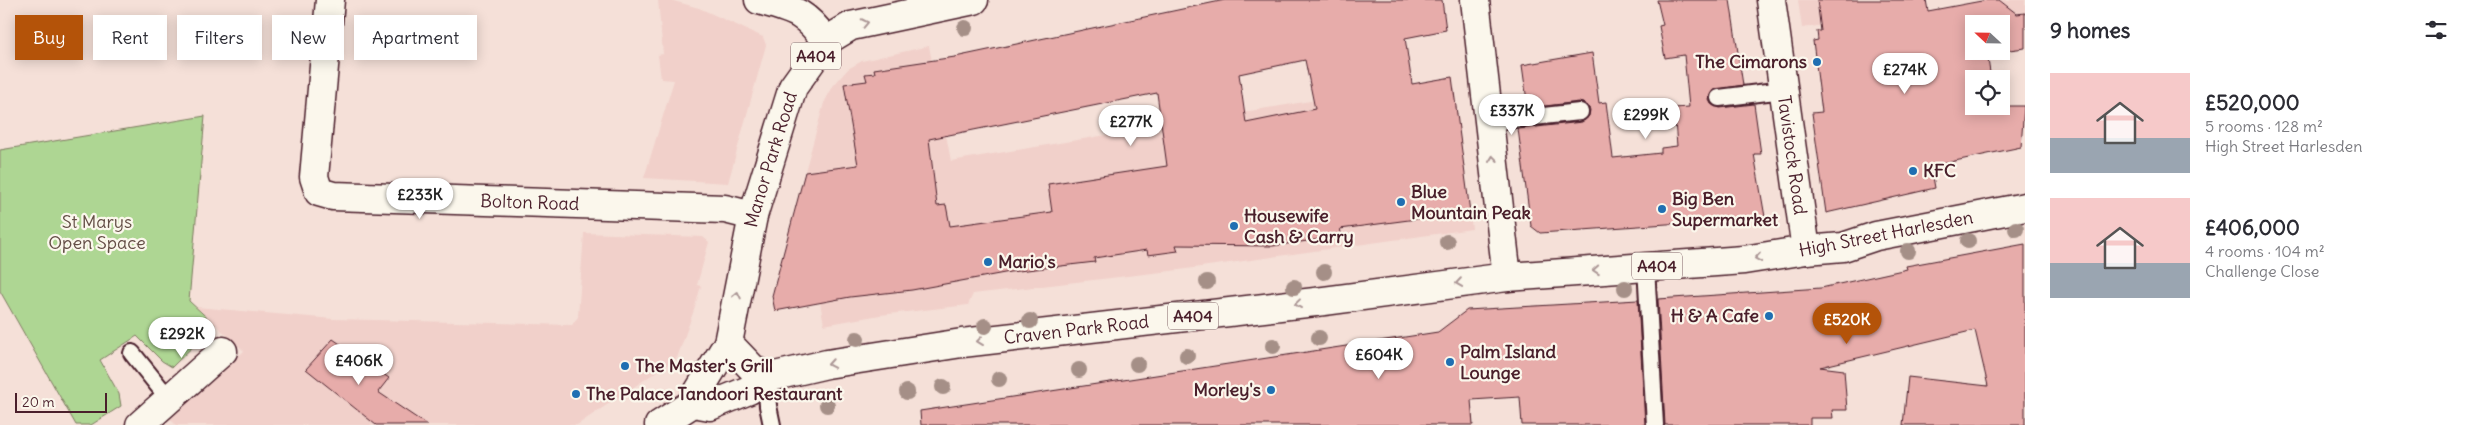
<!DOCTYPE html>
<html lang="en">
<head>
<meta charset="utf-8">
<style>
  :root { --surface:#fff; --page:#f7f7f7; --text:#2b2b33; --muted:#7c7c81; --accent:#b45309 }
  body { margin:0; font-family:Delius,sans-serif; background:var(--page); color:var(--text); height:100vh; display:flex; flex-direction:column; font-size:19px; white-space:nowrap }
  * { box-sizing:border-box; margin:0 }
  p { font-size:16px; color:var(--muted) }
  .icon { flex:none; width:28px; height:28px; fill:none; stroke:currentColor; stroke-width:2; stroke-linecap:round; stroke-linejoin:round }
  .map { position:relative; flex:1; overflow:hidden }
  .sheet { display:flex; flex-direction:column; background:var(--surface); width:450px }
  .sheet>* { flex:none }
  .banner { position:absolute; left:15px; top:15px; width:475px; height:45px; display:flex; gap:10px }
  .needle { width:32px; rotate:292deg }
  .controls { position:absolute; left:1965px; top:15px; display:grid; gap:10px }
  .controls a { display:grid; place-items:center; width:45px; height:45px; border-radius:0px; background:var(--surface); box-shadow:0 2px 12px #0003; font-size:25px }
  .scale { position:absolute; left:15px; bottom:12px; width:92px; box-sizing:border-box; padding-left:5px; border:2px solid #4a1f2b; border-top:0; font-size:14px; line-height:18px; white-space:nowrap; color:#4a1f2b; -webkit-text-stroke:4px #fbf7ec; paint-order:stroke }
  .price { position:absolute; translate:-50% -42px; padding:0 11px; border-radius:18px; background:#fff; color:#222; font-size:16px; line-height:32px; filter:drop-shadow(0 1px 2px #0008) }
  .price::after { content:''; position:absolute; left:50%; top:30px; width:15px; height:11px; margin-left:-8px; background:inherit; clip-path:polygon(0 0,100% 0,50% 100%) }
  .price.active { background:var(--accent); color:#fff }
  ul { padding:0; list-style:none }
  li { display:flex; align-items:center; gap:15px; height:125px; padding:0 25px }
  li span { display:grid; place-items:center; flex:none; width:140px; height:100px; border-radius:0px; color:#555 }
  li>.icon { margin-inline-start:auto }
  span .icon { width:60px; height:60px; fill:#fffc; stroke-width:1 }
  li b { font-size:21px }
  h2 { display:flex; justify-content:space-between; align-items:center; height:60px; padding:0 25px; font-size:21px }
  .chip { padding:0 18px; border-radius:0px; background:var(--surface); box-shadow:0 2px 12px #0003; font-size:18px; line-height:45px }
  .chip.active { background:var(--accent); color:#fff }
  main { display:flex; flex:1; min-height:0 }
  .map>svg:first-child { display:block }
</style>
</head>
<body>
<main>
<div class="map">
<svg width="2025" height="425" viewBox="0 0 2025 425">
  <rect width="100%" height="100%" fill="#f5e0d8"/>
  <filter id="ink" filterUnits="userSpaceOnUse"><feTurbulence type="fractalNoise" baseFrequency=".02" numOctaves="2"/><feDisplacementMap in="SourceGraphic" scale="10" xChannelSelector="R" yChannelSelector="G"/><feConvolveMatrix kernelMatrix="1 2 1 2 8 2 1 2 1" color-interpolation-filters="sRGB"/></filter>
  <g filter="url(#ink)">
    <path fill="#f1d0ca" d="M658,0H670L699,8L763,37L766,45L728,183L644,178L674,80L661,79L658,55L663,54Z
      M1798,0H1904L1906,14L1802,28Z
      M1999,0H2025V13L2017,14Z
      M929,46L951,161L1453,77L1472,229L1179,270L973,294L968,305L880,315L824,325L813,262L812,191L799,193L824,103L833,86L848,69L862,61Z
      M584,233L703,237L709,242L697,285L701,286L694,310L677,358L577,425H176L170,419L244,351L196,307L333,319L572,325L578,317Z"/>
    <path fill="#aed693" stroke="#7c7a5f" d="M205,116L189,301L215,325L172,367L162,361L137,336L100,360L119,394L121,406L91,425H76L0,291V150Z"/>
    <path fill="#e7acaa" stroke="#4a1f2b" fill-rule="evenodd" d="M1225,0H1442L1446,30L1405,38L1412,84L1452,77L1470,212L1340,229L1342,236L1273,246L1176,245L1178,251L1148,255L1147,250L1094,258L1095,262L1010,272L912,290L850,297L775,311L772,296L805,172L858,165L844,84L867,81L865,74L875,73L874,69L955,57ZM1305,60L1315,109L1246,123L1239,74ZM1157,93L1167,166L1048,184L1052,212L950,226L946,205L937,206L929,139Z
      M1657,0H1730L1743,85L1713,90L1709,100L1711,104L1720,108L1754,104L1761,154H1754L1765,217L1540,233L1531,226L1518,129L1582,122L1589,116L1590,110L1588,106L1579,102L1528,108L1522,65L1592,53L1599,103L1606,102L1613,158L1661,153V148L1677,146L1674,108L1689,107L1684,55L1665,58L1659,26L1663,25Z
      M1817,0H1926L1928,11L1987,0H1999L2017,14L2025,13V48L2001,51V24H1974V51H2001L1987,53L1991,79H1974V106H2024L2021,147L1931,166L1935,188L1826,213L1812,113L1822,112L1813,41L1818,40L1817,31H1821Z
      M2025,244V425H1903L1908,377L1988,386L1975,330L1820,367L1844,370L1847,410H1832L1833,418H1810V425H1665L1658,299L1821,288L1907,269L1906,266Z
      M1638,300L1645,425H1522L1520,397L1471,400L1473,425H921L920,411L1438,332L1467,310Z
      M333,339L389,378L378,392L427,425H376L306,369Z"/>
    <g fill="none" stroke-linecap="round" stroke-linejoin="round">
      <g stroke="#4a1f2b" stroke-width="20">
        <path id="lane" d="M1719,98L1783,90
          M1489,122L1580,112
          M1646,267L1655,425
          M132,353L169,399
          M766,378L768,406L772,425"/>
      </g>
      <g stroke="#4a1f2b" stroke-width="31">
        <g id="street">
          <path id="s1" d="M330,0L314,177L319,192L333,196L725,209L753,216"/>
          <path d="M759,0C794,10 804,11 826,41"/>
          <path d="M1475,0L1507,277"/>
          <path d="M1806,250L1843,247L1876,236L2025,207"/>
          <path d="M140,425L223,351"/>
        </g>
      </g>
      <g stroke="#4a1f2b" stroke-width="31">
        <g id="primary">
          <path d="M728,343L752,368L766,378"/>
          <path id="s2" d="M693,403L698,392L728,343L753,216L793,87L826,41L851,26L974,0"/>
          <path id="s3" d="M659,425L693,403L710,406L749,390L766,378L827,364L962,343L1324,301L1507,277L1744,260L1806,250L1771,0"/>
        </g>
      </g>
      <use href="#lane" stroke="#fbf7ec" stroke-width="16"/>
      <use href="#street" stroke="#fbf7ec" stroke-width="28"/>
      <use href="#primary" stroke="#fbf7ec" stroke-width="28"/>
    </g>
    <g fill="#a58f87">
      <circle cx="965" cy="28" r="8"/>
      <circle cx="2016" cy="229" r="8"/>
      <circle cx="1968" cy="241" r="8"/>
      <circle cx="1447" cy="242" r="8"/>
      <circle cx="1908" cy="251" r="8"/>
      <circle cx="1324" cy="272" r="8"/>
      <circle cx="1207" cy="282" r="8"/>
      <circle cx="1294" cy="287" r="8"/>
      <circle cx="1625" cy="288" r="8"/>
      <circle cx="1030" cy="321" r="8"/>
      <circle cx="985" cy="326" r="8"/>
      <circle cx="1319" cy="338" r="8"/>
      <circle cx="857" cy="339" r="8"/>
      <circle cx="1273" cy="346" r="8"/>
      <circle cx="1187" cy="356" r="8"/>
      <circle cx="1137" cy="364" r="8"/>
      <circle cx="1079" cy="370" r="8"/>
      <circle cx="999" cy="379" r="8"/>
      <circle cx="943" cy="387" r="8"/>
      <circle cx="907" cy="392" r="8"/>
      <circle cx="827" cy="405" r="8"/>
    </g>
    <defs><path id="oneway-chevron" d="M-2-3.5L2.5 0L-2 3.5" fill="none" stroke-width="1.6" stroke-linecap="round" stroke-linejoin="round" transform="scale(1.25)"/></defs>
    <g stroke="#ab9695">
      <use href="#oneway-chevron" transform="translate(865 23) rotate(-12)"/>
      <use href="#oneway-chevron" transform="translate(1493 159) rotate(-96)"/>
      <use href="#oneway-chevron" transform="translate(1758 258) rotate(171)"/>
      <use href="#oneway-chevron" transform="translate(1596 270) rotate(176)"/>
      <use href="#oneway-chevron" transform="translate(1459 283) rotate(172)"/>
      <use href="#oneway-chevron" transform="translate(737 295) rotate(-78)"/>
      <use href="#oneway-chevron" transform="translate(1298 304) rotate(173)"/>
      <use href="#oneway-chevron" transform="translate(980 341) rotate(173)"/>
      <use href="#oneway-chevron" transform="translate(831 364) rotate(170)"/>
    </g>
  </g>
  <g fill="#1f6fb2" stroke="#fbf7ec" stroke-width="2">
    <circle cx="1817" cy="62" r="5"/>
    <circle cx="1913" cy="171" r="5"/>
    <circle cx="1401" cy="202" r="5"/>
    <circle cx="1662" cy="209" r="5"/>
    <circle cx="1234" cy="226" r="5"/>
    <circle cx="988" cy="262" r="5"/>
    <circle cx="1769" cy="316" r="5"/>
    <circle cx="1450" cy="362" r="5"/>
    <circle cx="625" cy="366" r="5"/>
    <circle cx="1271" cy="390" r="5"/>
    <circle cx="576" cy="394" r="5"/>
  </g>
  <g text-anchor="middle" stroke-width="4.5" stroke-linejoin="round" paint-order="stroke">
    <g fill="#fbf7ec" stroke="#7f6065" stroke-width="1">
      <rect x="791" y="42.5" width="50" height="27" rx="4"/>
      <rect x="1632" y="252.5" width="50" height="27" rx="4"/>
      <rect x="1168" y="302.5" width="50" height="27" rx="4"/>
    </g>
    <g font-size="16" font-weight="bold" fill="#4a1f2b">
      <text x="816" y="62">A404</text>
      <text x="1657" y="272">A404</text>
      <text x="1193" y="322">A404</text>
    </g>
    <g font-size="18" font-weight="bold" fill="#4a1f2b" stroke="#fbf7ec" text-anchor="start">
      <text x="1807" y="68" text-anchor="end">The Cimarons</text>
      <text x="1923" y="177">KFC</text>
      <text x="1411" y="198">Blue<tspan x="1411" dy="21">Mountain Peak</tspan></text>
      <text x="1672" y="205">Big Ben<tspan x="1672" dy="21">Supermarket</tspan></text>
      <text x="1244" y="222">Housewife<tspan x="1244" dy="21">Cash &amp; Carry</tspan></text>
      <text x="998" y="268">Mario's</text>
      <text x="1759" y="322" text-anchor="end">H &amp; A Cafe</text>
      <text x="1460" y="358">Palm Island<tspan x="1460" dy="21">Lounge</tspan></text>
      <text x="635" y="372">The Master's Grill</text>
      <text x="1261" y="396" text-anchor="end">Morley's</text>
      <text x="586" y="400">The Palace Tandoori Restaurant</text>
    </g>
    <g font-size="18" fill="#4a1f2b" stroke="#fbf7ec">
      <text transform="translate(1792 155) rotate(82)" y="6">Tavistock Road</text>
      <text dy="6" stroke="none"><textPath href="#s2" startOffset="258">Manor Park Road</textPath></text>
      <text dy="6" stroke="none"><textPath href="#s1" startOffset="405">Bolton Road</textPath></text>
      <text transform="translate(1886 234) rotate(-11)" y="6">High Street Harlesden</text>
      <text dy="6" stroke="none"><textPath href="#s3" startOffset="435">Craven Park Road</textPath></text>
    </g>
    <g font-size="18" fill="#634d45" stroke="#fbf7ec">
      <text x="97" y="228">St Marys<tspan x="97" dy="21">Open Space</tspan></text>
    </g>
  </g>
</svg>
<div class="controls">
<a><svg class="needle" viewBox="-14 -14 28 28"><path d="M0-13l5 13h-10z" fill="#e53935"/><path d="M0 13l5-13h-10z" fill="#7c7c81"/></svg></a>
<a><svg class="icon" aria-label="locate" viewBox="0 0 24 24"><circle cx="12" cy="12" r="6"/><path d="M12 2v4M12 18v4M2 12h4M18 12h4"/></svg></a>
</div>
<div class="scale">20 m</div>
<b class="price" style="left:1905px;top:95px">£274K</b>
<b class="price" style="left:1512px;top:136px">£337K</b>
<b class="price" style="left:1646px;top:140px">£299K</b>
<b class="price" style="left:1131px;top:147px">£277K</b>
<b class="price" style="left:420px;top:220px">£233K</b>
<b class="price active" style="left:1847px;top:345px">£520K</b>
<b class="price" style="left:182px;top:359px">£292K</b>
<b class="price" style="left:1379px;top:380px">£604K</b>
<b class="price" style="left:359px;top:386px">£406K</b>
<div class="banner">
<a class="chip active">Buy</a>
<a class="chip">Rent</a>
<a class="chip">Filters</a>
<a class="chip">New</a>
<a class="chip">Apartment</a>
</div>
</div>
<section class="sheet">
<h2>9 homes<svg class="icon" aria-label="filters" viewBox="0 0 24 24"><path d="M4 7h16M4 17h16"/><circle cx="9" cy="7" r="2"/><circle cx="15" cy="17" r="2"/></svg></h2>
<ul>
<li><span style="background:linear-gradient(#f6c9c9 65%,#9aa5b1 0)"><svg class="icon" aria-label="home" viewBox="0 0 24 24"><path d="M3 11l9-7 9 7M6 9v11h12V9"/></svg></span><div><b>£520,000</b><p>5 rooms · 128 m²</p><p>High Street Harlesden</p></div></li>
<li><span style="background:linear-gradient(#f6c9c9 65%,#9aa5b1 0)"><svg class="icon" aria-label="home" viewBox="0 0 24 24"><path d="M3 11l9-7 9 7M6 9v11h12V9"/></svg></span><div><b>£406,000</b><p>4 rooms · 104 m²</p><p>Challenge Close</p></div></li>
</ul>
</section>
</main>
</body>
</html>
